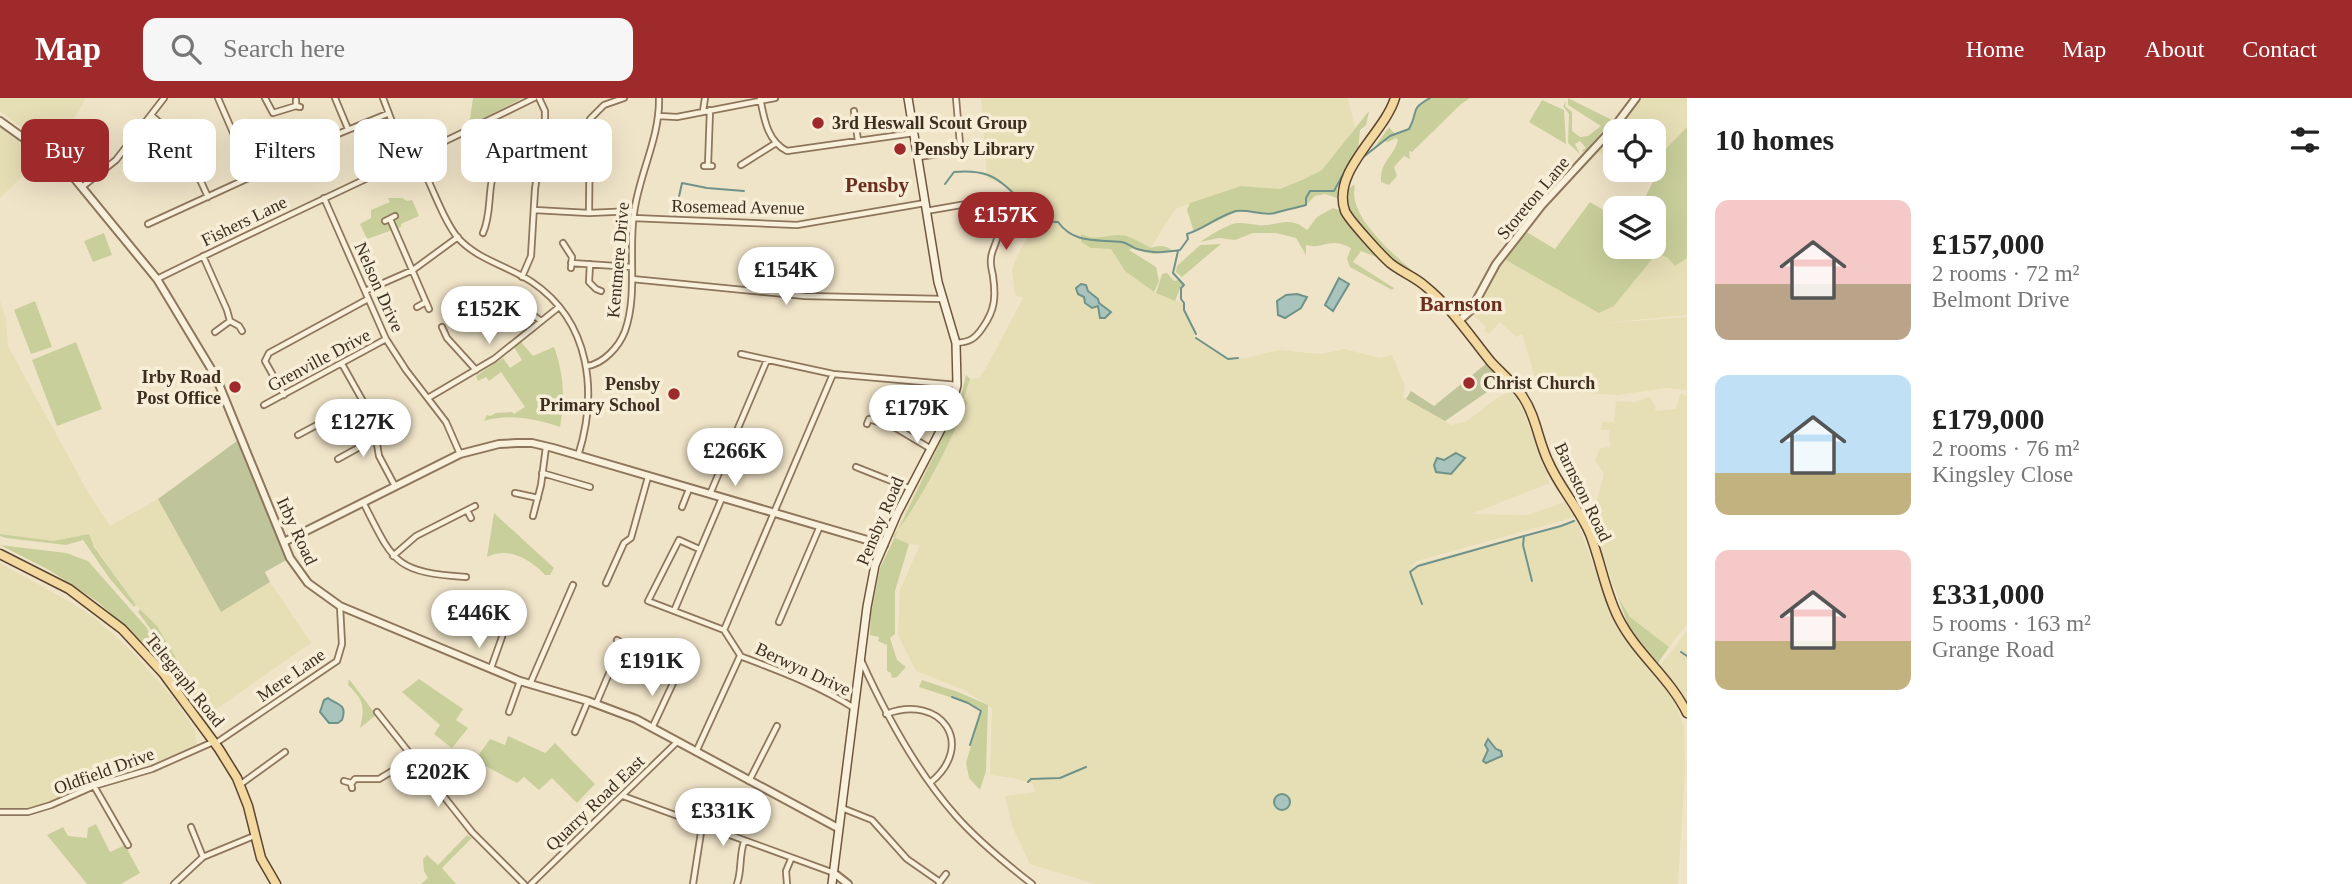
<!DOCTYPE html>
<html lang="en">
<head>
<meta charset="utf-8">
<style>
  :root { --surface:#fff; --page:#f6f6f6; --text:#222; --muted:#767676; --accent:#9e2a2b }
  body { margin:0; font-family:Georgia,serif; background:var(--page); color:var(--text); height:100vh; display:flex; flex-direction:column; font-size:26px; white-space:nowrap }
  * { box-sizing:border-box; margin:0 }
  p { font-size:23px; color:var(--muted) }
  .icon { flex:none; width:38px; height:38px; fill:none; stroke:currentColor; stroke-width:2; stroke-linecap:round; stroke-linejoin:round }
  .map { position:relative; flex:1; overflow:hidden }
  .details { display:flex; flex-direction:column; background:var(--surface); width:665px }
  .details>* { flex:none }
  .banner { position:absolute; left:21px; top:21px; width:665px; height:63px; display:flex; gap:14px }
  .buttons { position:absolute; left:1603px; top:21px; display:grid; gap:14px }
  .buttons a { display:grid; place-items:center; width:63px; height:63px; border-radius:14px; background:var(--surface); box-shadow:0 7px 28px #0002; font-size:35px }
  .price { position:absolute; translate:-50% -60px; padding:0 16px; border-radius:24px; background:#fff; color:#222; font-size:23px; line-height:46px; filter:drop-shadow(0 2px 4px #0008) }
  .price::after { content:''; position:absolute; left:50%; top:42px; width:21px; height:16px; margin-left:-10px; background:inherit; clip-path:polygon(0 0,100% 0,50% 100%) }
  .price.current { background:var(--accent); color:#fff }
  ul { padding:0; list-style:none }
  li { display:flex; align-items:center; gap:21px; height:175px; padding:0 28px }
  li span { display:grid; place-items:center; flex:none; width:196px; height:140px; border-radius:14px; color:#555 }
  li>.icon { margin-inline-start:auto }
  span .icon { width:84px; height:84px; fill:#fffc; stroke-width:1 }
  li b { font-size:30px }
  h2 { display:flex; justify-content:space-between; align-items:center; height:84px; padding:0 28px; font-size:30px }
  .tag { padding:0 24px; border-radius:14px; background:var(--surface); box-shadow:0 7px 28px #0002; font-size:24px; line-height:63px }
  .tag.current { background:var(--accent); color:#fff }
  header { display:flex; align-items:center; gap:42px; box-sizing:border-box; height:98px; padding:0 35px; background:var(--accent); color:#fff }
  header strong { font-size:33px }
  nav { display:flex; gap:38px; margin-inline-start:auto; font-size:24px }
  .search { width:490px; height:63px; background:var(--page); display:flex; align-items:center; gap:18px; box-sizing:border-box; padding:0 24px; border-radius:14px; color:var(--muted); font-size:26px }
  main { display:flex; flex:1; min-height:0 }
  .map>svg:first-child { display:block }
</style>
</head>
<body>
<header>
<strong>Map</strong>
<div class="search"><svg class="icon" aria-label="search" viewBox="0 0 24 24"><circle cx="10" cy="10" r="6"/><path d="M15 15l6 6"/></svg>Search here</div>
<nav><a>Home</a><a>Map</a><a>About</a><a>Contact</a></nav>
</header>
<main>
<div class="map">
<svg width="1687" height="786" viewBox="0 0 1687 786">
  <rect width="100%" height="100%" fill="#f0e4c8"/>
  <path fill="#e6deb5" d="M0,0H86L54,55L0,13Z
    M981,0H1348L1355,30L1343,48L1322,72L1302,82L1280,92L1241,88L1175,111L1151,150L1130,139L1118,137L1088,140L1081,136L1091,150L1111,151L1125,173L1154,194L1184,205V212L1192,228L1196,231L1194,239L1228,261L1246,260L1278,252L1321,256L1344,251L1380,260L1392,257L1405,288L1403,299L1451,327L1467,323L1497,300L1511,293L1523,312L1550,385L1471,416L1528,417L1564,404L1575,419L1417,463L1409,471L1420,465L1562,427L1576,421L1613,519L1632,551L1675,604L1684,629L1685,672L1678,786H1095L1030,766L1012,728L1005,698L1035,694L1033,686L1014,680L990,677L992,610L964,592L916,573L898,537L900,492L920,447L909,446L893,439L960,303L966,277L971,281L979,280L986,270L1023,200L1015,197L1012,172L1016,161L1039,117L1007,89L987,80Z
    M1642,0H1687V29L1654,63V33H1616Z
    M0,29L42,59L0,100Z
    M1615,35V63L1598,54Z
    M1657,154L1681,163L1687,160V217L1595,226L1687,219V292L1666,290L1617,297L1539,292L1522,236L1516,239L1500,224L1489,236L1484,232L1486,229L1472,216L1473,210L1504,161L1599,215L1614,208Z
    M0,203L6,221L8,248L89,396L110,428L158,401L221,514L270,484L311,545L209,616L157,528L136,507L90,442L72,441L54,443L0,436Z
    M1680,296L1687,297V526L1669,549L1630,519L1618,499L1588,417L1594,413L1604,376L1595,362L1600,350L1610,349L1609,332H1601L1602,324H1614L1616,303L1635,304L1649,299L1656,308L1655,313L1676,311Z
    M0,465L75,507L92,518L113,536L137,559L174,601L195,632L197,648L155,665L95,684L48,705L27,712H0Z
    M1687,533V609L1659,569Z"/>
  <path fill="#c9cf9b" d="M473,0H523L469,28Z
    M1430,0H1470L1461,6L1412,54L1409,53L1410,61L1404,58L1394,69L1397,78L1389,87L1381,84C1380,63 1393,60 1398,42L1396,40L1388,44L1384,43L1371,54L1389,29L1395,36L1409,31C1420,11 1408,13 1430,0Z
    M1568,0L1612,22L1587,51L1583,54L1582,52L1586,50L1580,43L1575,46L1580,56L1568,45L1569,16L1563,8L1566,4L1565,8L1572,14V33L1580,39L1588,38L1601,28L1568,7Z
    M1542,2L1564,12L1566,46L1529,24Z
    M1369,13L1366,27L1360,32L1358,53L1337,87V100L1325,96L1315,98L1306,107L1275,115L1238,113L1194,134L1187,112L1190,105L1241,88L1280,91L1302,82L1322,72Z
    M1687,29V160L1675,168L1668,160L1657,155L1614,208L1599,215L1504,161L1525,133L1555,151L1590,104L1615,119V149H1654V110H1629L1633,105L1640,109L1653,84L1641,76L1645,72H1654V63Z
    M1353,87L1355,88C1347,119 1397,159 1418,178L1392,164L1349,114L1348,92Z
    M388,100H402L407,103L412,102L419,118L401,126V129L367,141L360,126L371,120V112L390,104Z
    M1333,110L1343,113L1384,162L1361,153L1353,164L1394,190L1392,192L1350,169L1347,161L1351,150C1327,138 1325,152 1306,147V157L1296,140L1276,135H1253L1235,142L1219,140L1200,144C1209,138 1220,131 1230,127C1239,123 1248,126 1258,127C1277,129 1289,116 1307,132L1317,119Z
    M104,135L112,157L93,164L84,143Z
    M1081,136C1094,143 1106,137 1119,137C1130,137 1141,145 1151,150C1158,147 1167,147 1173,153L1153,156L1133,150L1129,152L1156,169L1159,183L1154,194L1125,173L1111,151L1091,150L1081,144Z
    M1221,146L1182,179L1176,174L1177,168L1200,147Z
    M1167,175L1174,183L1179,182L1184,187L1181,188L1175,203L1156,195L1162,176Z
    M35,203L52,249L31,256L14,212Z
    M76,244L102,311L57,328L32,262Z
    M521,244L533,258L554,249C564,276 565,301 560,329C537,321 509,315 484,323L487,317L490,318L496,315L512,314L514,316L525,309L501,274L489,283L486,279L478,283L476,278L503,260L510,270L522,262L514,249Z
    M966,277L970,281L964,299L967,305C947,351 923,399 893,439L909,446L895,493V536L890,540L897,562L906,569L897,579L892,580L891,575L887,573V547L878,543L879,539L870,537L871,516L880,470L960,303Z
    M494,415L554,470L550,477H545C530,461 508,448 487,459Z
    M0,436L54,443L89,436L94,449L136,507L134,509L110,481L83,442L66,447L6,440L0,438Z
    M0,447L66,455L88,463L147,530L160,560L98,504L49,472Z
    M1618,499L1630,519L1669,549L1658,565L1629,530Z
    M140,511L157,528L209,616L205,619L216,640L165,572V561L157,540L138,514Z
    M349,581L376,617L360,630C365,609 364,602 348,587Z
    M419,581L463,611L456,622L468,630L452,650L434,636L440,627L402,594Z
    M922,582L958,594L988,607L986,673L980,692L969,680L966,665L981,613L968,605L919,589Z
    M508,638L545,655L555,645L595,686L577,705L552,680L539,692L524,679L517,685L475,662L490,641L505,647Z
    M96,726L110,754L125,747L140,775L121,786H87L47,737L63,729L68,738L87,740L88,730Z
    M467,737L472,740L442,770L456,786H421L428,780L424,773L423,761L427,757L438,767Z"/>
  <path fill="#bfc49a" d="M1487,265L1503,283L1445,323L1406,301L1411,293L1434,308Z
    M237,343L290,460L265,474L270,484L221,514L158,401Z"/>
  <path fill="#a9c4bc" stroke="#6f938a" stroke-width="2" d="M1339,180L1349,186L1333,213L1325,207Z
    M1081,186L1086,187L1088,193L1098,201L1099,205L1111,214L1105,220H1100L1098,208L1092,210L1085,205L1084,199L1078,196L1076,190Z
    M1297,196L1307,199L1301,210L1285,220L1278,217L1277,203L1286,197Z
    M1456,355L1465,360L1451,376L1436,374L1434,367L1437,360L1444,362Z
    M328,600C336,607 348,605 342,622L338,625H329L320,614L324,602Z
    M1488,641L1496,651L1501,653L1502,658L1486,665L1483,663L1488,652L1485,647Z
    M1274 704a8 8 0 1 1 16 0a8 8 0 1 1-16 0Z"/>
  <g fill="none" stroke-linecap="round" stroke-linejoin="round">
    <path stroke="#6f938a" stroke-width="2" d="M1362,60L1390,38L1409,31C1420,11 1408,13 1430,0
      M945,86L954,74C966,73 977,73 988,77C1011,85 1035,126 1058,124C1075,147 1098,141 1122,144C1128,145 1131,149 1137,151C1152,156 1164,154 1180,152L1188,141L1187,136C1204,131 1218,118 1236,113C1248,111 1263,118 1275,115C1285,112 1295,110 1306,107V100L1310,93H1334L1346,71
      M675,117L682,85L707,90L744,93
      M1178,153L1173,175L1184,187L1181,190V201L1184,205V212L1196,236
      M1196,240L1228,261L1238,260
      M1532,483L1523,447L1524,438L1561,428L1574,423
      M1422,506L1410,474L1418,468L1524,438
      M1681,554L1687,558
      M952,599L968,605L981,613L970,647
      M1028,684L1031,681L1060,680L1086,669"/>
    <g stroke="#8d765c" stroke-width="8">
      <path id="minor" d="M218,0L238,46L255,77
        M265,0L273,15L296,8
        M335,0L348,31
        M383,0L407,63
        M760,0C764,20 767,43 787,53L914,35
        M296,2V8L300,9
        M703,13L705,0
        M854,13L858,43
        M151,17C183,43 191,62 208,99
        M659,18L677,19L775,0
        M417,58C429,81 443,122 458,140C478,162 508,168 532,184C591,224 598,295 578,358
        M918,59L953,54L960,46L956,0
        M708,67L710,12
        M741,67L776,45
        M704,68H712
        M169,73L192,63
        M82,89L116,62L164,0
        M324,100L386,241L406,272L446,324L460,356
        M534,112L589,115L634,113
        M926,113L978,104C989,108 997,123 998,135C998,144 991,152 991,161C990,167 992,172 993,178C996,199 995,212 983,229C975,241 970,244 956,245
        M589,115L590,21L604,7L624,0
        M633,120L797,127L925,105
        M390,121L429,211
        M385,123L395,118
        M148,126L255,77L279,60L387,16
        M483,135C493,113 486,88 497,68L513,60H539
        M563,145L572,159L571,170
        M203,158L227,212L230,223L239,228L242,233
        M571,165L631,169
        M590,166L589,184L596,191L601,193
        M522,179L531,158L535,91L545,24V13L539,0
        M157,181C282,119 409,62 534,0
        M632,181L805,198L943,201
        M365,193L413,172L458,139
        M495,193L518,206L541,223
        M417,209L426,204
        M442,229L447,240L476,272
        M215,234L230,223
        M741,256L833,276L957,287
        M342,266L373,321
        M587,268C603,266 619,249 625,233C638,196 628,154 634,115C639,76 660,40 659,0
        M284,297L265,263L269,255L368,201
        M428,300L494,261L559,209
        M264,307L386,241
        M867,326L869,321L896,330L931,351
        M298,337L362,303
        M338,361L376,340L379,358L395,388
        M856,369L909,390
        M542,375L590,389
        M515,395L538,400
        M710,396L767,262
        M363,404C394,465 394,474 466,479
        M682,409L689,391
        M467,412L471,420
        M533,418L541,387L546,349
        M699,451L679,442L648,503L724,532
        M393,458L416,438L475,408
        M606,485L624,445L631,440L648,379
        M674,513L722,400
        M779,524L820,428
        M724,532L833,276
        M724,532L740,557
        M617,542L627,548
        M740,558C779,573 818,587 854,610
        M861,562C885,615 916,673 956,718C978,743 1005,765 1032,786
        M491,570L502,539L508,509
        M530,586L573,487
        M596,606L622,545
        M377,614L472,734L524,786
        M509,614L520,583
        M886,616C942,595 976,647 931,684
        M652,630L675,581
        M575,634L588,603
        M216,645L337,563L342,546L340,508
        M696,654L740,558
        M344,683L351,685
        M749,683L777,628
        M241,686L285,654
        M94,688L128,747
        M352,690L351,686L355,681H379L414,660
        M623,698L834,775
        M842,710L872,722L907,761L940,784
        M0,714H28L51,707L94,688L152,671L213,644
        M191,729L203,759
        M939,785L946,776
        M174,786L203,759L254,738
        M531,786L677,644
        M693,786L702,728
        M737,786C742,772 739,758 744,744
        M787,786L786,773L791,761"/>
    </g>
    <g stroke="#8d765c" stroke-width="10">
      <path id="tertiary" d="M0,23L54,62L75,81L157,181L216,279L290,460L308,485L340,508L520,583L588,603L636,621L838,730
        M1459,223L1471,212L1496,166L1542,107L1615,28L1636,0
        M284,444L460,356L499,346L517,345H532L553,350L884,447
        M834,775L848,786"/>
    </g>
    <g stroke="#6f573f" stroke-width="10">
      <path id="secondary" d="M832,786L867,509L875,467L897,416L950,314L957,287L956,245L938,184L908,0"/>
    </g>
    <g stroke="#5b4430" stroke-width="11">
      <path id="primary" d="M1395,0C1384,36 1331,73 1345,113C1349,122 1381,157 1390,165C1401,174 1415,179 1425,188C1451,209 1470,238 1491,264C1501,275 1515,286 1523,299C1536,318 1538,342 1548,363C1559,389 1579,410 1590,436C1601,464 1605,494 1619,521C1637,556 1670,580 1687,615
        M0,456L69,491L122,531L163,575L219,651L237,680L248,708L261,760L276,786"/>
    </g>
    <use href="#minor" stroke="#faf1dc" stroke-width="4.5"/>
    <use href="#tertiary" stroke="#faf1dc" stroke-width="6"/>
    <use href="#secondary" stroke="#faf1dc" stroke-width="7"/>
    <use href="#primary" stroke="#f3d9a0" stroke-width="8"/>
  </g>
  <g fill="#9e2a2b" stroke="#f7eed8" stroke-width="2.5">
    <circle cx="818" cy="25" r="7"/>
    <circle cx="900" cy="51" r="7"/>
    <circle cx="1469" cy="285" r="7"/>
    <circle cx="235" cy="289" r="7"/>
    <circle cx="674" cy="296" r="7"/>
  </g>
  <g text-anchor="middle" stroke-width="7" stroke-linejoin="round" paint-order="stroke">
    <g font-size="18" font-weight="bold" fill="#3d2e20" stroke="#f7eed8" text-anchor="start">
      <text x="832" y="31">3rd Heswall Scout Group</text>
      <text x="914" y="57">Pensby Library</text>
      <text x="221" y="285" text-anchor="end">Irby Road<tspan x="221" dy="21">Post Office</tspan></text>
      <text x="1483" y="291">Christ Church</text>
      <text x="660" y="292" text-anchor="end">Pensby<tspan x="660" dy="21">Primary School</tspan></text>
    </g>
    <g font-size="18" fill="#3d2e20" stroke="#f7eed8">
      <text transform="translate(1533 100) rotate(-50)" y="6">Storeton Lane</text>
      <text transform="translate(738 109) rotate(1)" y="6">Rosemead Avenue</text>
      <text transform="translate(244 123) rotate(-26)" y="6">Fishers Lane</text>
      <text transform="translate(618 162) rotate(-85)" y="6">Kentmere Drive</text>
      <text transform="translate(379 189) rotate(66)" y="6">Nelson Drive</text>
      <text transform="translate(319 262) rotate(-28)" y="6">Grenville Drive</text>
      <text transform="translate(1583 394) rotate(64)" y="6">Barnston Road</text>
      <text transform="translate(880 423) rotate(-67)" y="6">Pensby Road</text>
      <text transform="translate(297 433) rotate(65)" y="6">Irby Road</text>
      <text transform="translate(803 571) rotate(25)" y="6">Berwyn Drive</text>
      <text transform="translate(291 577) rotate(-35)" y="6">Mere Lane</text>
      <text transform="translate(185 582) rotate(51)" y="6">Telegraph Road</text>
      <text transform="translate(104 673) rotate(-20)" y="6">Oldfield Drive</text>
      <text transform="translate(595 705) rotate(-44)" y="6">Quarry Road East</text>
    </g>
    <g font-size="21" font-weight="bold" fill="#6b2e1e" stroke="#f7eed8">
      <text x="877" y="94">Pensby</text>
      <text x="1461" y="213">Barnston</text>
    </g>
  </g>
</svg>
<div class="buttons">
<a><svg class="icon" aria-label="locate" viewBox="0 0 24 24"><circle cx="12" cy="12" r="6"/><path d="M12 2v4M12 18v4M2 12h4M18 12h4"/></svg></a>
<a><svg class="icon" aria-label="layers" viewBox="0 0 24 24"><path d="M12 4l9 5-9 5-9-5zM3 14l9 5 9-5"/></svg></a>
</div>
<b class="price current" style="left:1006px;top:154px">£157K</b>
<b class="price" style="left:786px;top:209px">£154K</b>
<b class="price" style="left:489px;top:248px">£152K</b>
<b class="price" style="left:917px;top:347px">£179K</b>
<b class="price" style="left:363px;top:361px">£127K</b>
<b class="price" style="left:735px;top:390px">£266K</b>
<b class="price" style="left:479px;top:552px">£446K</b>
<b class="price" style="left:652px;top:600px">£191K</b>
<b class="price" style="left:438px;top:711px">£202K</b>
<b class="price" style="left:723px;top:750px">£331K</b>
<div class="banner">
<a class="tag current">Buy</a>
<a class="tag">Rent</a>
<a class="tag">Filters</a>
<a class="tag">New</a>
<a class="tag">Apartment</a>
</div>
</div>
<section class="details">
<h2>10 homes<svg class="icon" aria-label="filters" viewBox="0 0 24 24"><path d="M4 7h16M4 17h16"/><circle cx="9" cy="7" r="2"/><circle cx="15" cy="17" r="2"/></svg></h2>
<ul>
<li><span style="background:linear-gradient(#f6c9c9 60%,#b9a48a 0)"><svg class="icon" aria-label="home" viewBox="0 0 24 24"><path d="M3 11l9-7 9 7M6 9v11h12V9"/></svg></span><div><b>£157,000</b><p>2 rooms · 72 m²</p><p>Belmont Drive</p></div></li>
<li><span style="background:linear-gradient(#bfe0f5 70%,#c2b280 0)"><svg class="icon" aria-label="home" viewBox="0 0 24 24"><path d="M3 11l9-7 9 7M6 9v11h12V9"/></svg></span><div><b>£179,000</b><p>2 rooms · 76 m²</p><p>Kingsley Close</p></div></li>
<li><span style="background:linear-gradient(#f6c9c9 65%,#c2b280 0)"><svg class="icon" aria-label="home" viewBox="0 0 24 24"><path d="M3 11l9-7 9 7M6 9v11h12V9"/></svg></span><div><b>£331,000</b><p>5 rooms · 163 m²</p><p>Grange Road</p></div></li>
</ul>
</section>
</main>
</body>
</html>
